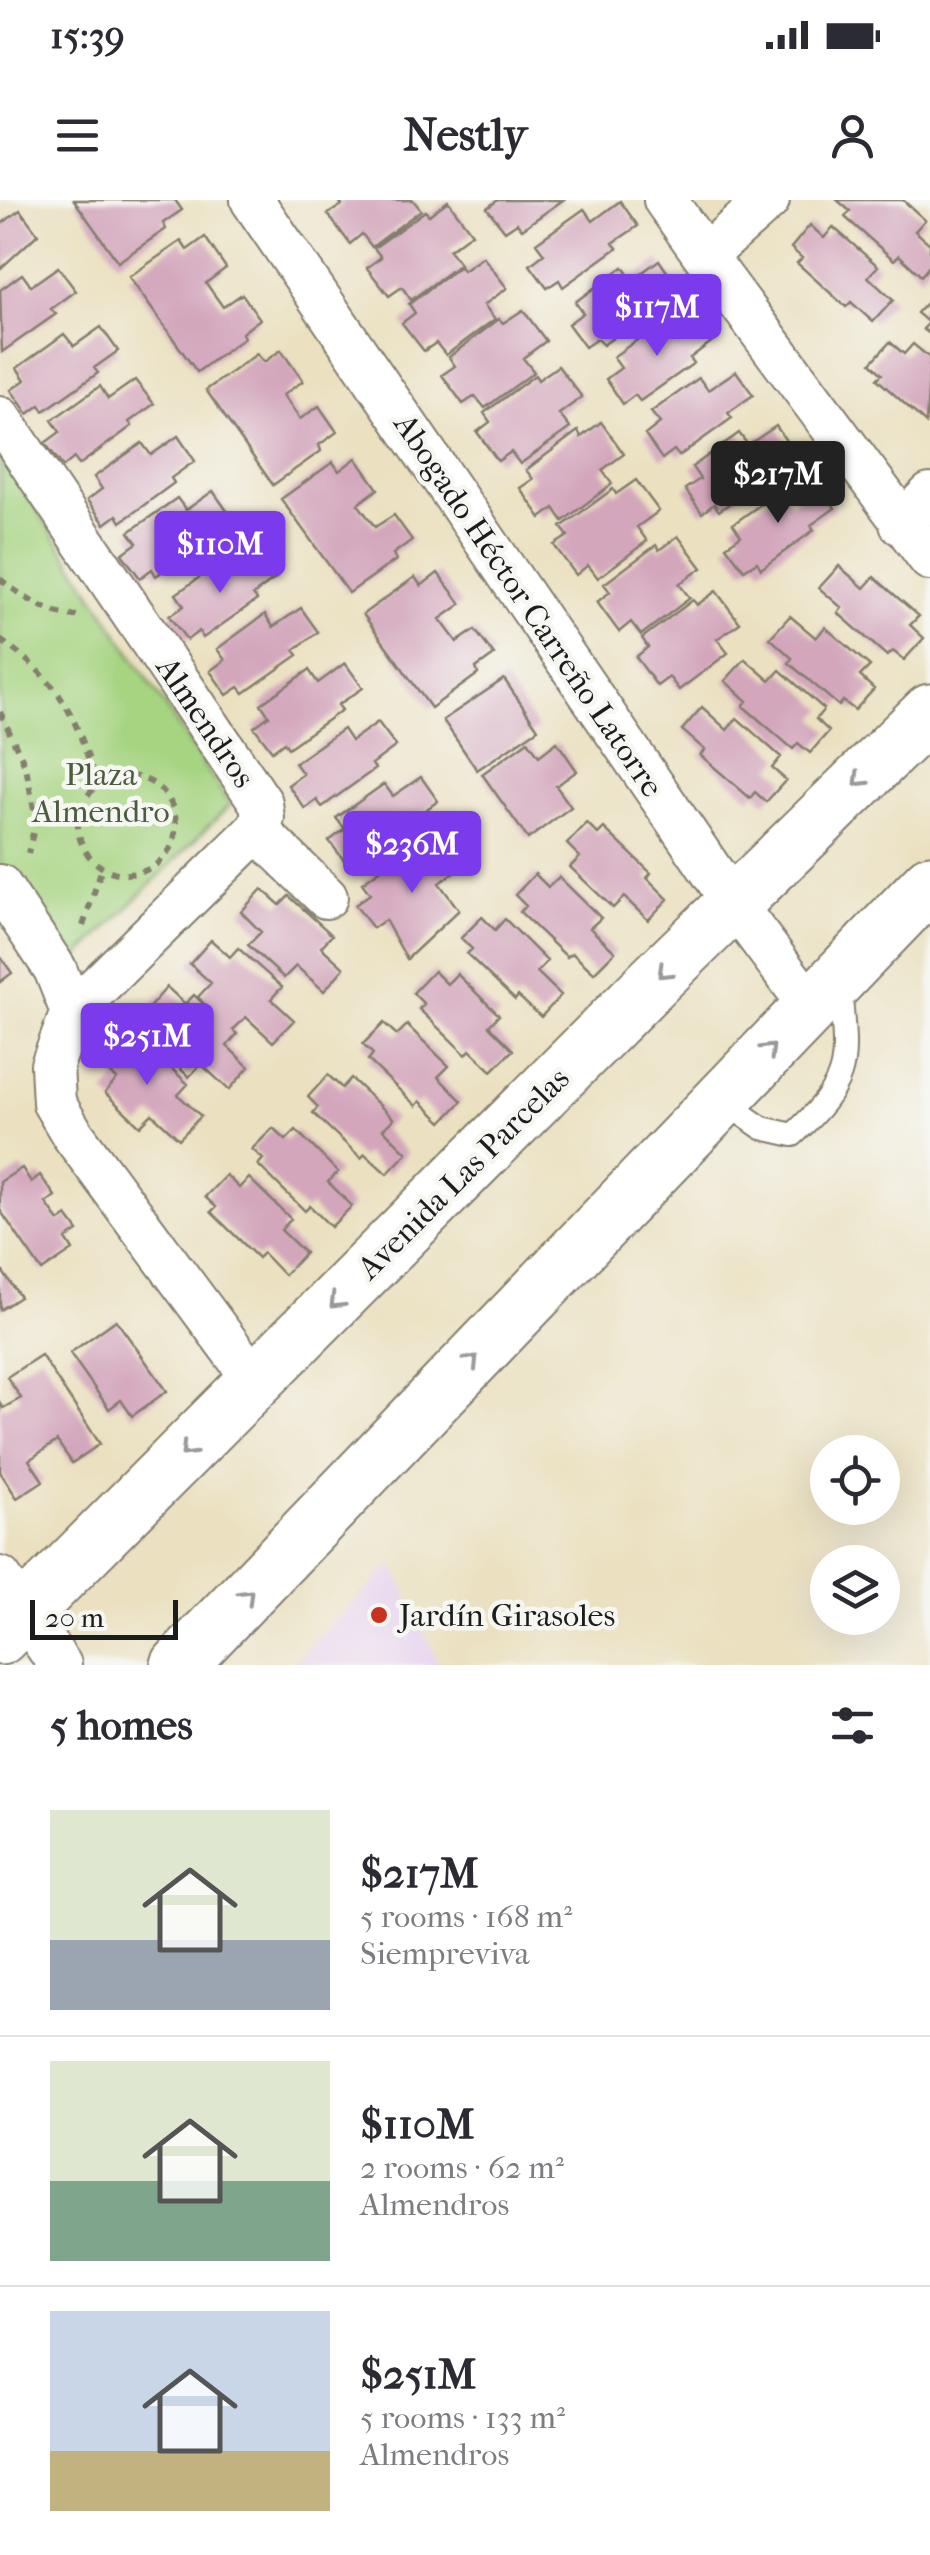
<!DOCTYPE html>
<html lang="en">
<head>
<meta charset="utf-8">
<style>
  :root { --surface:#fff; --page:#f7f7f7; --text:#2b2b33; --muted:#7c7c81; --line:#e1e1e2; --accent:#7c3aed }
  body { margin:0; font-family:"IM FELL French Canon",serif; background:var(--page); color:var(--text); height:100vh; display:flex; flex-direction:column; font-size:38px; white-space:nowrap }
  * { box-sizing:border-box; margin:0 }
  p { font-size:32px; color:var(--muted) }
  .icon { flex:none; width:55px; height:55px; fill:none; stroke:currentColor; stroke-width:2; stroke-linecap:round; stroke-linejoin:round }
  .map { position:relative; height:1465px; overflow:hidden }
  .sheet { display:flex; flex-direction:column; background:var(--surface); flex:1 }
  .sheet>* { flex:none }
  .tools { position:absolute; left:810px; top:1235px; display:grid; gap:20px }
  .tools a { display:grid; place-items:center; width:90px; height:90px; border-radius:50%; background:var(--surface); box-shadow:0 10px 40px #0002; font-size:50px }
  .scale { position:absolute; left:30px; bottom:25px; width:148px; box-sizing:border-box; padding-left:10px; border:5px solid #1c1c1c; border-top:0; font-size:28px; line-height:35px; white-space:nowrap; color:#1c1c1c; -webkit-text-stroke:8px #f6f6f2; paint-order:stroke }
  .price { position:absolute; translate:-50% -85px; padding:0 22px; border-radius:10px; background:var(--accent); color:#fff; font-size:32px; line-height:65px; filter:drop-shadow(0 2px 5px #0008) }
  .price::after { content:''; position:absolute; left:50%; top:60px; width:30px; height:22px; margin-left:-15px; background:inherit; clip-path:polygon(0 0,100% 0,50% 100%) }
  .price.active { background:#222; color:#fff }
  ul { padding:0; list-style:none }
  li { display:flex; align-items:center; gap:30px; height:250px; padding:0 50px }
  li+li { border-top:2px solid var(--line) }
  li span { display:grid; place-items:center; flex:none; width:280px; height:200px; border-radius:0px; color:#555 }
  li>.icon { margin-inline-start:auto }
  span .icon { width:120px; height:120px; fill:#fffc; stroke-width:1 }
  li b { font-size:42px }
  h2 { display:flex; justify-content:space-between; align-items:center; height:120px; padding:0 50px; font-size:42px }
  .status { display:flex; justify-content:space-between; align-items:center; height:70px; padding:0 50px; background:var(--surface); direction:ltr }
  .status svg { height:28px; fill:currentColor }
  header { display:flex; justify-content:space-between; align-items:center; height:130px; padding:0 50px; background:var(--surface); font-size:45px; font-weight:700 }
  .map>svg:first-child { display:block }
</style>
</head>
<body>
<div class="status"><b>15:39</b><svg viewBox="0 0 49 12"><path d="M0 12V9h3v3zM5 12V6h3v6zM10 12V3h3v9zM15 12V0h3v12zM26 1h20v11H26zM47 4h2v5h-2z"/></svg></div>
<header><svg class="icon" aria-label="menu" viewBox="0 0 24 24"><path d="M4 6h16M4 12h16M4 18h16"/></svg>Nestly<svg class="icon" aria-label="person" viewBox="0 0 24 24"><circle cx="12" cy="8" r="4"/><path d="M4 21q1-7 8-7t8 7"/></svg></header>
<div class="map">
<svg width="930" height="1465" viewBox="0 0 930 1465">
  <rect width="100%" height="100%" fill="#f6f6f2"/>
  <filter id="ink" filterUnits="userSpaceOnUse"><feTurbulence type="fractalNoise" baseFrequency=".01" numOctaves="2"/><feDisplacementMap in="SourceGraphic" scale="20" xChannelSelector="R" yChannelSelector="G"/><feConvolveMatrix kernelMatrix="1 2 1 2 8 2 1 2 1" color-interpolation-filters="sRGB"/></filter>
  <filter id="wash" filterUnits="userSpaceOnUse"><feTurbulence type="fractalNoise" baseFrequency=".0048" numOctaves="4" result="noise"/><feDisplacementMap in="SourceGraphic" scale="40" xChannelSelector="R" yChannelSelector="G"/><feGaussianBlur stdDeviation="2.25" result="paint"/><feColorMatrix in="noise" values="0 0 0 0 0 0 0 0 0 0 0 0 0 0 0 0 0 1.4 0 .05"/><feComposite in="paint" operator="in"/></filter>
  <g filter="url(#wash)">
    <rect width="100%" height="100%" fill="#ebe1c1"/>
    <path fill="#e7d2ef" d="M393,1364L439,1465H291Z"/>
    <path fill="#a6d481" stroke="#61784e" stroke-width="2.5" d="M0,253L230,605L67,768L0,667Z"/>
    <g id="blocks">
      <path fill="#d3a6bc" d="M74,0H175L182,10L163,23L166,29L118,62Z
        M338,0H413L421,10L372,47L362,34L350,44L328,14L342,5Z
        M498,0H563L522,29L517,23L505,31L487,8Z
        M837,0H903L925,20L915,31L930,44V65L921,76L899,55L894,60L845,17L850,11Z
        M448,1L472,33L449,50L460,64L411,100L402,87L389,96L367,68L381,57L374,48L425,11L429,15Z
        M620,1L638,26L613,43L617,48L563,87L559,80L547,88L530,65L544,54L536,43L584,9L593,21Z
        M20,10L38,34L0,69V25Z
        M810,25L824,38L833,27L878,66L868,77L893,100L873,122L851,102L846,107L797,63L802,58L791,48Z
        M205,37L226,68L206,83L223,107L242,94L260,119L242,133L244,138L197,172L129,77L181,41L187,50Z
        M483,57L507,88L484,105L495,119L446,155L436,143L424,151L402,123L415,113L409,104L460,66L463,71Z
        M659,60L676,85L652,102L655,107L603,145L597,139L585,147L568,124L583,113L575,102L623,67L632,80Z
        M58,67L76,91L51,109L56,114L2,152L0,90L22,74L31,86Z
        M930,99V134L923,129L929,123L917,113Z
        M523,110L546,141L523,158L534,172L485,208L475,196L463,204L442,175L455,166L449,157L499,119L503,123Z
        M697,116L714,140L690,158L694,163L640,201L635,195L623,204L606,179L621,168L613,157L661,123L669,135Z
        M101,127L118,151L94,168L98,173L44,211L40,205L28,214L11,190L25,180L17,168L64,134L74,146Z
        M890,142L904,154L913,144L930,158L926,223L877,179L882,174L871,163Z
        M281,150L303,181L283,195L300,219L319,206L337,232L319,245L321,251L273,285L206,190L257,154L264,162Z
        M558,166L582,197L559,214L570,228L520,264L511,252L498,261L477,232L490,222L484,213L535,175L538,180Z
        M736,171L753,195L728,213L732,218L679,256L674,250L662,259L645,235L660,223L651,212L699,178L708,190Z
        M135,180L154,204L129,222L132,226L79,265L74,258L63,267L45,243L60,232L52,220L100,186L108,199Z
        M601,222L624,254L602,270L612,284L563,321L554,308L541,318L520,288L533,279L526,270L578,231L581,237Z
        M776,226L793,251L769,268L772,273L719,311L714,304L702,313L685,289L700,279L692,267L739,233L748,245Z
        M178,236L195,261L171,278L174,283L121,322L117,315L105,324L87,300L102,289L94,277L142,243L151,255Z
        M356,258L378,289L358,304L375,327L394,315L412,340L393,354L396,360L349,393L281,299L333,262L339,271Z
        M636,280L659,311L637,327L647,341L598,378L588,365L576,375L554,345L568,336L561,327L613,289L616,294Z
        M818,283L835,308L811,325L814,330L761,369L757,362L744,370L726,346L741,336L733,324L781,290L790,303Z
        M213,291L230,315L206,332L209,338L156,376L152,369L140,378L122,354L137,343L129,332L177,298L186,310Z
        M678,336L702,368L679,384L690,398L641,435L631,422L619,432L597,402L610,392L604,384L656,345L659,350Z
        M260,353L277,377L253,395L257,400L203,438L199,431L187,440L169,416L184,406L176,394L224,360L232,373Z
        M839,366L864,388L874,377L919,416L910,425L924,438L904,460L893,451L887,456L838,413L842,408L819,388Z
        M438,373L461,404L440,419L457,442L475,430L494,455L476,468L478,474L431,508L363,414L415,377L421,386Z
        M716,391L740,423L717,439L728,453L679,490L669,477L657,486L636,457L648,447L642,438L693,400L697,405Z
        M301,408L318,432L294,450L298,455L244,493L239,487L227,495L210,471L225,460L217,449L265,414L273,427Z
        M790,416L816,438L825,427L870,466L860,476L874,489L855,510L843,501L839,506L789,463L792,458L770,438Z
        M745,459L770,481L780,470L824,509L816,519L829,531L810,553L798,543L793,549L743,506L747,501L725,481Z
        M345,463L363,488L338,505L342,510L288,548L284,542L272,551L254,527L269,516L261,504L309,470L318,483Z
        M504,479L538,529L477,570L443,520Z
        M702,507L727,530L737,518L781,557L772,568L786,580L766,602L755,592L750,598L700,555L705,550L682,530Z
        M378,522L396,546L372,564L375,569L322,607L317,600L305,609L288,585L303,574L295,563L343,529L351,541Z
        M528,541L539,556L557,542L577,571L556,586L571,607L528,639L482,574Z
        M421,577L438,601L413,619L417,623L364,662L359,656L347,664L329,641L345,629L336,618L384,584L393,596Z
        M587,623L598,634L604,628L651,673L647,678L668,699L648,720L624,697L613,708L570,667L580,657L567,644Z
        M446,641L464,666L439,683L459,710L407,759L385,720L373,728L355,705L370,694L362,683L410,648L419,660Z
        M535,674L548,687L559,677L601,718L590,728L615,752L594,773L572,753L567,757L520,712L526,706L515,695Z
        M262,689L280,705L289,696L332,735L321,747L344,768L324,791L296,766L284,778L248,745L261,732L241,712Z
        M482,717L495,730L505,719L547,761L537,772L561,795L541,817L518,796L515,800L467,754L472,749L461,738Z
        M211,740L230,757L238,748L282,787L271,799L294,820L273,842L246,817L233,830L237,834L227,846L249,867L229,890L201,864L189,877L154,844L166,830L146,811L167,787L185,804L194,795L206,806L198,797L211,783L190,764Z
        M0,756L12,773L0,782Z
        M434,771L447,784L457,774L499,815L489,826L513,850L492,871L470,850L466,855L419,809L424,804L413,793Z
        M384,823L397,835L407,825L449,866L438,877L462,901L442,922L420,901L416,906L368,860L373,854L363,844Z
        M118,837L136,853L145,844L188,884L178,895L201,916L179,939L152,914L140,926L105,893L117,879L96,861Z
        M328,875L342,888L351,878L394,919L383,929L407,953L387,974L365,954L361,958L313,913L318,907L308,897Z
        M273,928L286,940L296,930L338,972L328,982L352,1006L331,1027L310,1006L305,1011L258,965L263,959L252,949Z
        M22,968L31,982L40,975L55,996L46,1003L59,1021L67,1016L78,1031L66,1039L73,1050L42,1071L0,1010V982Z
        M226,975L239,988L249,978L291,1019L281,1030L305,1053L284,1075L263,1053L258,1058L211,1012L216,1007L205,997Z
        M3,1072L20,1097L0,1110V1074Z
        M116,1120L167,1191L132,1216L121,1200L109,1209L70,1153Z
        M41,1155L100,1244L72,1263L57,1241L29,1260L43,1281L17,1298L0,1272V1203L3,1208L21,1198L7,1177Z"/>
    </g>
  </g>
  <g filter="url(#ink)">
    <use href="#blocks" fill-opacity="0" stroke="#847e6e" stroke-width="2.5"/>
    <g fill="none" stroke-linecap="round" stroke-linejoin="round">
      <g stroke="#847e6e" stroke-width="26">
        <path id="lane" d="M720,899L762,928L793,935C854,877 846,865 840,785"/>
      </g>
      <g stroke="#847e6e" stroke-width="46">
        <path id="street" d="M252,0L734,704L811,807
          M665,0L705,56L768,0
          M705,56L930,359
          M0,218L261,603L263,618L257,630L72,812L52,865L54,903L73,935L256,1182
          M901,324L930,295
          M257,630L326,697
          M0,686L55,769L72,812
          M0,1378L60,1465"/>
      </g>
      <g stroke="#847e6e" stroke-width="59">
        <path id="secondary" d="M0,1437L654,781L930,512
          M179,1465L930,683"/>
      </g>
      <path stroke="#847e6e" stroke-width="6" stroke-dasharray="8 8" stroke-linecap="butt" d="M0,379C21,396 49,415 77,416
        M0,440C61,481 77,517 97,587
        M0,512L26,567L36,621L28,653
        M78 625a49 49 0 1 1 98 0a49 49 0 1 1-98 0Z
        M83,726L102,668"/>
      <use href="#lane" stroke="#fff" stroke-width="22"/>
      <use href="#street" stroke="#fff" stroke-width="42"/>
      <use href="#secondary" stroke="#fff" stroke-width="55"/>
    </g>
    <defs><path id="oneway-chevron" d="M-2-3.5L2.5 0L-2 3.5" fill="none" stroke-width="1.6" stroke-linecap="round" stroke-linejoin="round" transform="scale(2.5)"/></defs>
    <g stroke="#999">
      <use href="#oneway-chevron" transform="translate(860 580) rotate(136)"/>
      <use href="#oneway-chevron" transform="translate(664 772) rotate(136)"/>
      <use href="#oneway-chevron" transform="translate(769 850) rotate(-45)"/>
      <use href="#oneway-chevron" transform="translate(336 1102) rotate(135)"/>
      <use href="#oneway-chevron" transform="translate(472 1161) rotate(-47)"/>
      <use href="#oneway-chevron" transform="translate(187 1250) rotate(135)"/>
      <use href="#oneway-chevron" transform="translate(247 1396) rotate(-45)"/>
    </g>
  </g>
  <circle fill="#c8321e" stroke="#f6f6f2" stroke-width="4" cx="379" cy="1415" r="10"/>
  <g text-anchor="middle" stroke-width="9" stroke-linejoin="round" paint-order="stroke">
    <g font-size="32" fill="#1c1c1c" stroke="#f6f6f2">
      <text transform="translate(529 405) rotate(56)" y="11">Abogado Héctor Carreño Latorre</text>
      <text transform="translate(206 522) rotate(56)" y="11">Almendros</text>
      <text transform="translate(463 973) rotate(-45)" y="11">Avenida Las Parcelas</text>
    </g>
    <g font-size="32" fill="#4c5c3f" stroke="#f6f6f2">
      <text x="101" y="585">Plaza<tspan x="101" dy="37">Almendro</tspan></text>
    </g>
    <g font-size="32" fill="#1c1c1c" stroke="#f6f6f2" text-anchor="start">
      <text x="399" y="1426">Jardín Girasoles</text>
    </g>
  </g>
</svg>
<div class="tools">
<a><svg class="icon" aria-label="locate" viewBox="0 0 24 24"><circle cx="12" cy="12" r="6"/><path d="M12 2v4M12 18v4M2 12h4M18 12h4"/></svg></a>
<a><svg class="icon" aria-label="layers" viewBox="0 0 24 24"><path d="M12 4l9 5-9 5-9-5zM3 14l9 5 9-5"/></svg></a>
</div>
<div class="scale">20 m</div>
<b class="price" style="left:657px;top:159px">$117M</b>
<b class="price active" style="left:778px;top:326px">$217M</b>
<b class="price" style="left:220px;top:396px">$110M</b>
<b class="price" style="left:412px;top:696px">$236M</b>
<b class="price" style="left:147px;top:888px">$251M</b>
</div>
<section class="sheet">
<h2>5 homes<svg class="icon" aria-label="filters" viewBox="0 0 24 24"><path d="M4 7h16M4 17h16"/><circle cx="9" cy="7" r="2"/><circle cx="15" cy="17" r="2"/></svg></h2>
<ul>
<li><span style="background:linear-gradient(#dfe7d0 65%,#9aa5b1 0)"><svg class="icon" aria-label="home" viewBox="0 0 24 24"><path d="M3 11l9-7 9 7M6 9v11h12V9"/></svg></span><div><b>$217M</b><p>5 rooms · 168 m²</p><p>Siempreviva</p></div></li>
<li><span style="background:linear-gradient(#dfe7d0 60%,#7fa58c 0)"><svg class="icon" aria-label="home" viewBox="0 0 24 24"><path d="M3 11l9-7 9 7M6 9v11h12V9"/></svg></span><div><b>$110M</b><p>2 rooms · 62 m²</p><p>Almendros</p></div></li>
<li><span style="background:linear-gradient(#c9d6e8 70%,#c2b280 0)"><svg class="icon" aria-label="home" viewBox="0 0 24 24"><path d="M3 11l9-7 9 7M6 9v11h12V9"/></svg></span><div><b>$251M</b><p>5 rooms · 133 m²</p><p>Almendros</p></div></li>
</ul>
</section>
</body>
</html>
